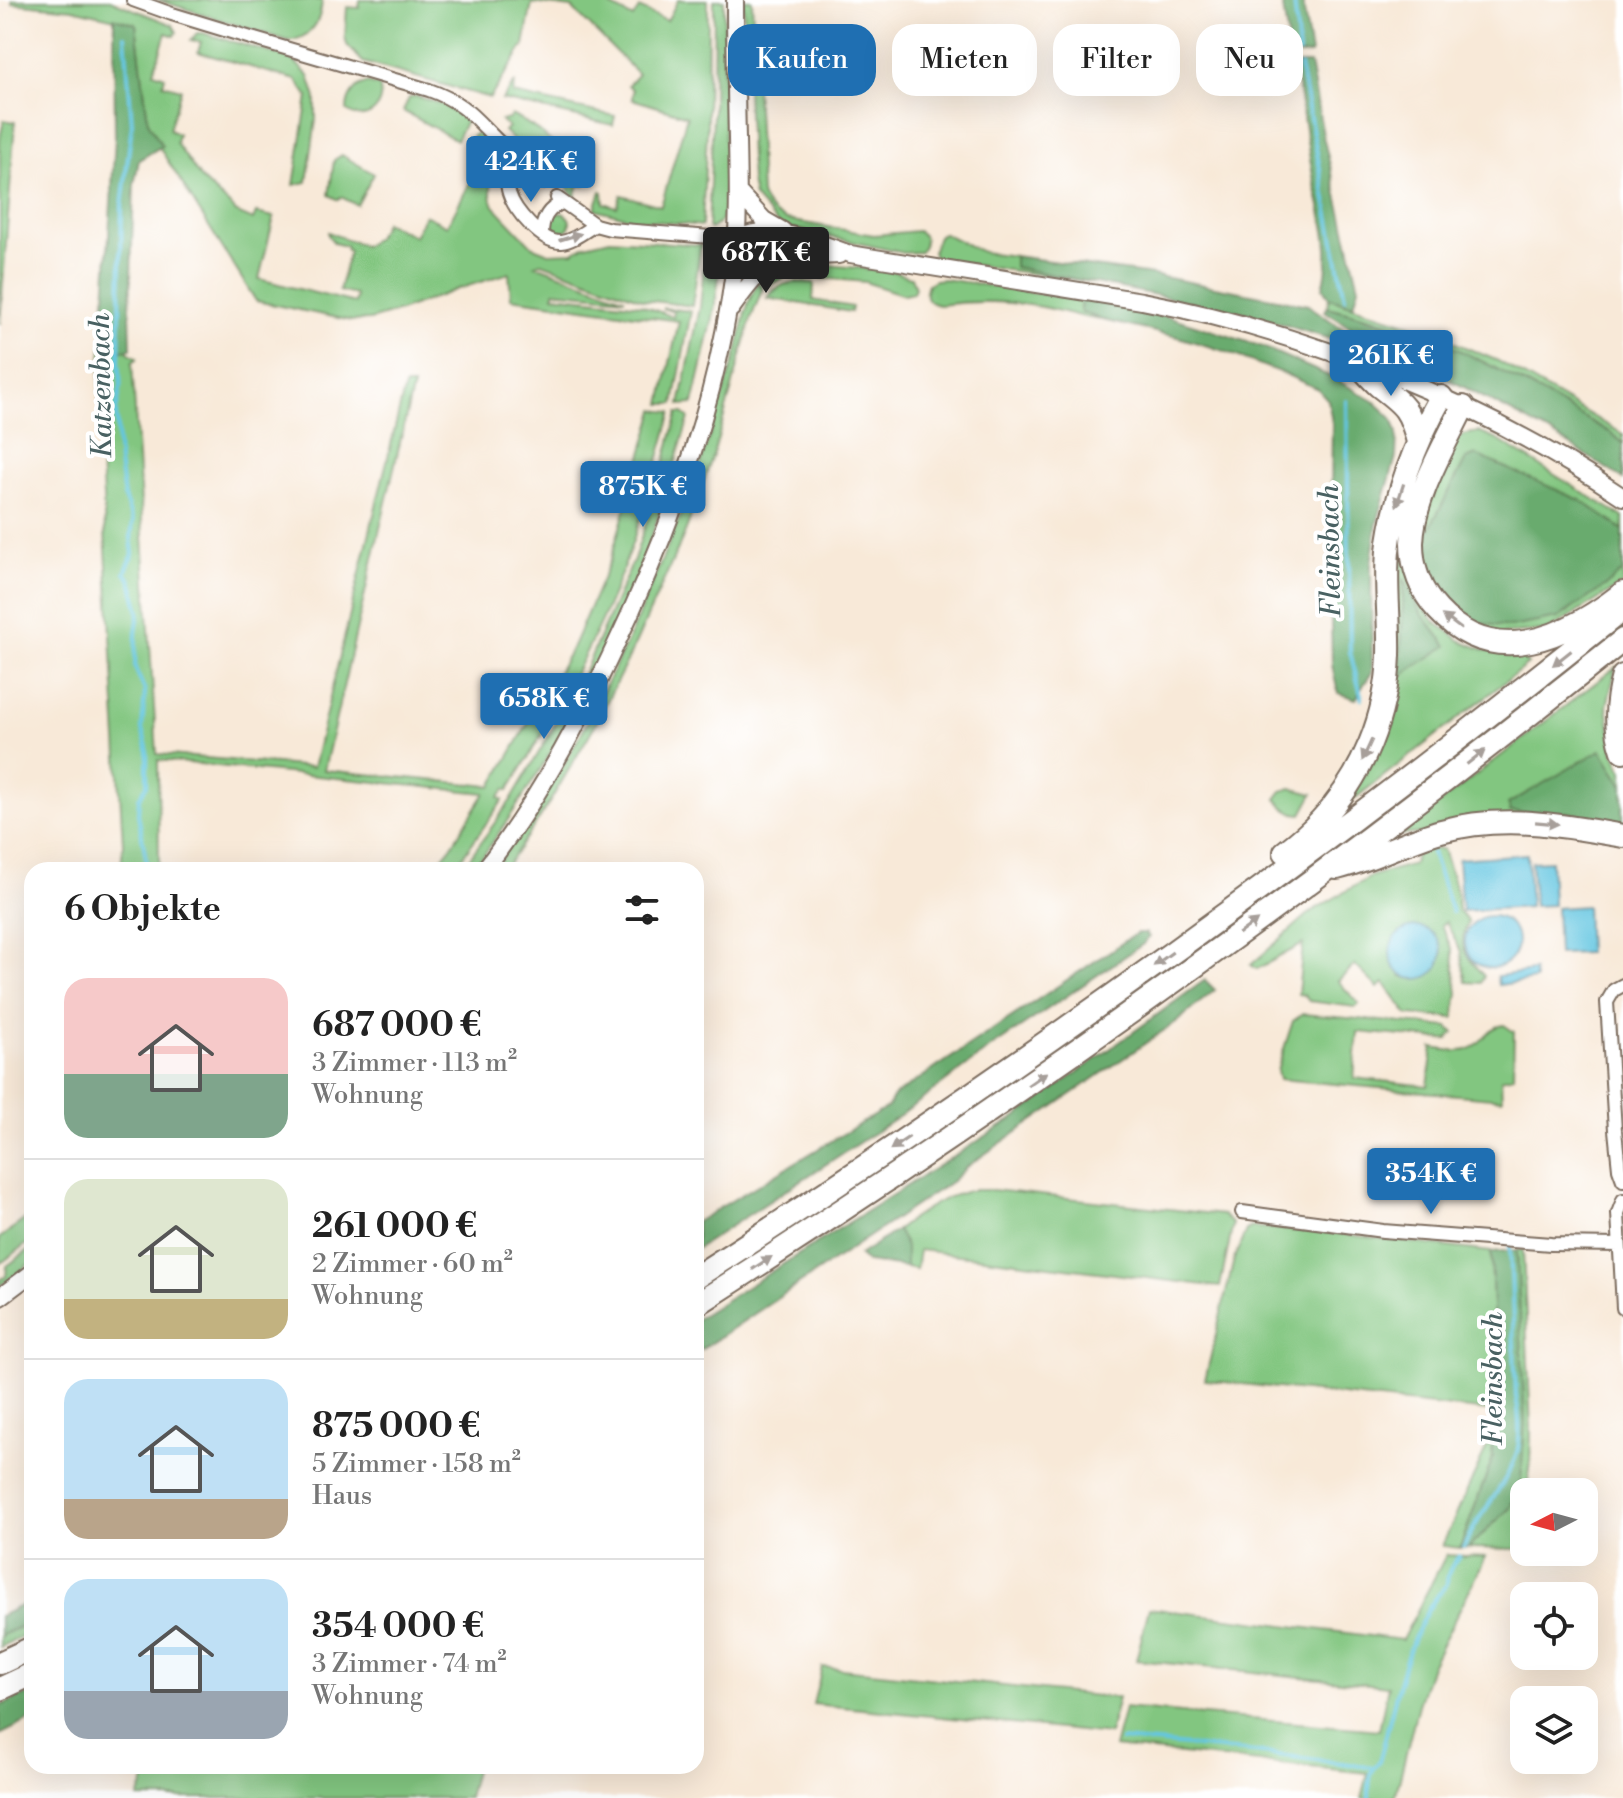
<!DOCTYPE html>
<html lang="de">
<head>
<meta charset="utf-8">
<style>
  :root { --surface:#fff; --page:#f6f6f6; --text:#222; --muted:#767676; --line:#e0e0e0; --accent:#1f6fb2 }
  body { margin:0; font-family:"Libre Bodoni",serif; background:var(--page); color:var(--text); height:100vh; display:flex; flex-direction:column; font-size:30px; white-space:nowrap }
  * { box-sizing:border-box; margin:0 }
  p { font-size:26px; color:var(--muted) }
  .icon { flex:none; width:44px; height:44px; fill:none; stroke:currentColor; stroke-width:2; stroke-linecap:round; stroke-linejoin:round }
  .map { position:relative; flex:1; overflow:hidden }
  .sheet { position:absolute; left:24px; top:862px; width:680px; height:912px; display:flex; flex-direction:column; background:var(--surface); border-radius:24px; box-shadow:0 8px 32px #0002 }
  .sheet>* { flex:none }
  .banner { position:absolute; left:728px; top:24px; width:760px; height:72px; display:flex; gap:16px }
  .needle { width:52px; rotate:264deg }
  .buttons { position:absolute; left:1510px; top:1478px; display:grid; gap:16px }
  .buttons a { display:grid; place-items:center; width:88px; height:88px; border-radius:16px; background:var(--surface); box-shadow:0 8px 32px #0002; font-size:40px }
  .price { position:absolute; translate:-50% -68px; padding:0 18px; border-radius:8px; background:var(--accent); color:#fff; font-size:26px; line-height:52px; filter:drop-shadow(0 2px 4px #0008) }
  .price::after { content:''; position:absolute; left:50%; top:48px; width:24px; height:18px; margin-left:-12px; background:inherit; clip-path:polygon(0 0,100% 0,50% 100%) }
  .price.current { background:#222; color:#fff }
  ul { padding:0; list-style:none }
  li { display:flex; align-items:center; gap:24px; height:200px; padding:0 40px }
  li+li { border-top:2px solid var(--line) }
  li span { display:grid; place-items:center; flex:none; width:224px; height:160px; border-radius:24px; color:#555 }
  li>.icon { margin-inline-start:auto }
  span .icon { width:96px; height:96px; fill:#fffc; stroke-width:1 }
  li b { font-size:34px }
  h2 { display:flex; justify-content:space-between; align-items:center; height:96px; padding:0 40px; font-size:34px }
  .chip { padding:0 28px; border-radius:24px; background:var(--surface); box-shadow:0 8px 32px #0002; font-size:28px; line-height:72px }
  .chip.current { background:var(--accent); color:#fff }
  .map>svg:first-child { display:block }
</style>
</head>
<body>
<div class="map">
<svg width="1623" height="1798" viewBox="0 0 1623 1798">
  <rect width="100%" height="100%" fill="#fff"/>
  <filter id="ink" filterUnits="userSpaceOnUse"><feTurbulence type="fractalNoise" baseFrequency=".0125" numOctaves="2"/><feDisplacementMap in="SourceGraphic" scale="16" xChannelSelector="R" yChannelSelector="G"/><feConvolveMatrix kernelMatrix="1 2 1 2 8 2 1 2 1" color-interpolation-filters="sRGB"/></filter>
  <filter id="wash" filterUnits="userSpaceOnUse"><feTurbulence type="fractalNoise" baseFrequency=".006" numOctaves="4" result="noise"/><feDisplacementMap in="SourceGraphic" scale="32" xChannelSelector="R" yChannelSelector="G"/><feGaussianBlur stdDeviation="1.8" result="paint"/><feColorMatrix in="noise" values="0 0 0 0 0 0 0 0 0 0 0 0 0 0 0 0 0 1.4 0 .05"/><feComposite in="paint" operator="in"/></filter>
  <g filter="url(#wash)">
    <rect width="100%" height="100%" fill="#f8e9d8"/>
    <path fill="#82c680" stroke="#5e784f" stroke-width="2" fill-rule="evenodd" d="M12,0H110L173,25L177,32L175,36L166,33L154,72L165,76L163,84L181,89L169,130L178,134L176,143L202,180L234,209L235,212L253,220L256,213L274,217L259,279L355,303L356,295L339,291L349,251L346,250V246L334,243L328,235V232L364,246L376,238L385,222L414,236L425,215L447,226L482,160C474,152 468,147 473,135L479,133C483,137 489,142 493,147C505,167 483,182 494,206L529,243L536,248L549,253L573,252L585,245L610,239L701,245L692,306L644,300L542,263L536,265L625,298L554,291V295L642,305L673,317L674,312L662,308L691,311L674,404H661L679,321L511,298L509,273L455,290L400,311L370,320L352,321L256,301L159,147L148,122L136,24L73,9L12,3Z
      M158,0H322C321,22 311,38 288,41Z
      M360,0H613L611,6L633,18L639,8L667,21L678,0H708L707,132L702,226L633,219L595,209L601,191L603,192L604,203L617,207L621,195L661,206L687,116L632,99L633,90L628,85L638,74L572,8L532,3L524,45L490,98L363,62L347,45L345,37L347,7L359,8Z
      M714,0H724L725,207C723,218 721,224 710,229L708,227L713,114Z
      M743,0H752L761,194C765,207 773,215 787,220L874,235L917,231C927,236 927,243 920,252L904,253L789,228L777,223L754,197L751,182Z
      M197,33H203L292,59L309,76L316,98V120L307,182L294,185L308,97L296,80L198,52L201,42L191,40Z
      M515,82L513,94L615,116L613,125L502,100Z
      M368,83L379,86C386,106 367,126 347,111C347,96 354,87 368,83Z
      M415,96L444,105L466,121L456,140L403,111L409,98Z
      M511,115C540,127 573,158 585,186L579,185L575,197L570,192L568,187L551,168L536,156L522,149L504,131L508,127L501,121L509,119Z
      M4,120L15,122L0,324V138Z
      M342,155L374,174L357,205L341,197L339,200L329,195L334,160Z
      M550 223a10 10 0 1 1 20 0a10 10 0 1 1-20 0Z
      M943,233L982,252L1014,256V267L1124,287L940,260L934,257L932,252L938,236Z
      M805,263L892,271L911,277L915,287L913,293L904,295L865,282L799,276L786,277L769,285L763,277C775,267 789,264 805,263Z
      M704,266L720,267V270L713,318L693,404L680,405L700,307Z
      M944,279L1081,300L1080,311L1102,320C1083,318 1065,312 1047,308C1011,301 975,300 939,305C926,303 923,296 928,284L935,280Z
      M758,282L762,286V290L752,316L713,456L684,535L634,647L595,725L545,810L504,870H493L538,805L564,764L588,721L627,642L693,487L737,352L748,303Z
      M797,282L814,283L813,300L852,307L851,312L767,298C775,287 784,283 797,282Z
      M1329,298L1415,326L1498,361L1623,434V443L1611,433L1520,381L1375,319L1327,307Z
      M102,349L125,350L137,358L132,363L157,754L313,767L405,386H413L324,770L492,786L574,644L610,561L655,410L672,412C657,465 642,518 623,569C593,647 552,720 508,791L505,789L499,797L503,800L453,870H432L451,847L485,793L158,760L159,870H121L123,844L100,445L99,385Z
      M678,413H683L689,418C665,495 642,574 607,647C570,726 524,799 473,870H461L511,800L578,686L634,559L655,496Z
      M1444,419L1445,423L1418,486L1419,602L1435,622L1460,640L1484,650L1520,654L1528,664L1353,800L1350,796L1373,761L1396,553L1409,494L1440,420ZM1405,581L1421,613L1446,645L1401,676Z
      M1478,432L1498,440L1623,517V530L1580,500L1606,586L1623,571V584L1547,631L1487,635L1427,588L1419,529L1453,443L1463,435Z
      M1616,667L1607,706L1614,752L1623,771V786L1601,750L1511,812H1565L1623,824V831L1586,824L1398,835Z
      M1291,788L1313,794L1302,814C1290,814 1284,808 1276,799L1282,791Z
      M1426,849H1443L1457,893L1458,910L1468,922C1456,948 1467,957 1484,976L1481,983L1466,982L1461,952L1446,922L1441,925L1452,949L1458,993L1454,1018L1408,1015L1384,983L1378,988L1355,965L1338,981L1359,1004L1355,1007L1309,1001L1304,995L1298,994L1303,944L1257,969L1251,965L1312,911L1372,876L1413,864L1416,856ZM1442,955C1438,974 1421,983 1402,976Z
      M1303,1014L1448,1027L1454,1033L1447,1040L1358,1032L1354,1078L1428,1086L1433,1048C1445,1050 1461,1054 1472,1048C1485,1040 1488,1027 1504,1025L1514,1032L1513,1076L1501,1079L1502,1099L1279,1079L1277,1070L1293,1021Z
      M974,1190H993L1223,1215L1233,1224L1220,1287L919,1250L916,1269L906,1267V1247L897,1230C922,1211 942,1196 974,1190Z
      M32,1214V1240L0,1264V1238Z
      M1252,1227L1333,1233L1491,1252L1497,1412L1205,1380L1234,1259L1246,1230Z
      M32,1248V1262L0,1286V1280L6,1276L7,1266Z
      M1517,1250H1523L1531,1430L1530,1470L1526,1492H1524L1519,1549L1468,1548L1510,1508L1525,1423Z
      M1491,1438L1493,1457L1460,1548L1442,1546Z
      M1446,1555L1486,1557L1431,1666L1418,1705L1395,1798H1362L1368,1773L1114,1747L1124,1708L1379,1730L1388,1686L1136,1660L1149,1608L1402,1640Z
      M32,1621V1632L0,1647V1636Z
      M822,1667L1118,1698L1109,1734L813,1704Z
      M151,1766H476L468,1798H138Z"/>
    <path fill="#69ab6e" stroke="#526a46" stroke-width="2" d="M1282,0H1302L1311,54L1294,56L1289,50Z
      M114,18L136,24L148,122L162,146L139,160L134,185L130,309L131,348L125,350L102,349L115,137Z
      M1297,64H1310L1324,140L1359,287L1354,305L1329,298L1323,288C1334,250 1321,213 1313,176C1307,143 1302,109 1296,76Z
      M1014,256L1153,275L1308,305L1366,345L1363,349L1246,313L1014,267Z
      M1081,300L1167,316L1263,347L1331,377L1374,401L1392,418L1397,433L1396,457L1377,523L1371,564L1372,673L1364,684L1356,699L1338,693L1332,665L1330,580L1332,423L1328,400L1318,389L1287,375L1221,350L1178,337L1102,320L1080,311Z
      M1327,307C1372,318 1418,332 1461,351C1512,375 1562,405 1611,433L1623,443V479L1556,436L1462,386L1383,349L1325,311Z
      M1476,455L1580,500L1623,530V571L1606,586L1558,618L1511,627L1469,622L1441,603L1427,568L1425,537L1466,459Z
      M1404,579L1421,613L1447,646L1400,676Z
      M1601,750L1623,786V824L1565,812H1511L1508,804Z
      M1137,933H1146L1149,937L1143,944L992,1047L900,1116L696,1249V1222L888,1107L894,1096Z
      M1205,980L1215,990L1179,1020L969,1165L952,1181L696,1353V1319L1019,1115Z
      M897,1230L906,1247V1267L867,1262L859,1255Z
      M1517,1250L1525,1423L1521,1480L1510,1508L1468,1548H1460L1493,1457L1491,1438L1497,1412L1491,1252Z
      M32,1600V1621L0,1636V1616Z
      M32,1692V1719L0,1735V1706Z"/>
    <path fill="#63c6e1" stroke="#4f7880" stroke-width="2" d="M1527,854L1530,907L1462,911L1458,859Z
      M1551,861L1553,905L1534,906L1531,862Z
      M1586,906L1588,953L1558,954L1556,908Z
      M1465 942a26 26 0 1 1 52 0a26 26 0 1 1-52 0Z
      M1390 953a26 26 0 1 1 52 0a26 26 0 1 1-52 0Z
      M1534,971L1535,980L1498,985L1497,976Z"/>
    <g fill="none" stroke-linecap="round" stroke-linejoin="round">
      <path stroke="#63c6e1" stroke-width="4" d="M1294,0L1299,53
        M125,36L132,124L122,206L119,361L121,385L116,411L119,462L124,497L133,521L131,538L133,554L125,573L131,580L139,612L136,633L135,668L145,691L142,729L147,747V785L139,798L138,814L148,870
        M1300,66L1345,298
        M1347,401L1350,652L1362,699
        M1432,853L1452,912
        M1464,1547C1478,1514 1506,1487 1517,1453C1521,1437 1519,1411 1516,1396L1510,1246
        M1121,1740L1255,1752L1373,1767
        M1369,1798C1369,1784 1369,1771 1379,1762C1396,1701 1404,1632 1447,1584C1447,1572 1452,1565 1459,1556"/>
    </g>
  </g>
  <g filter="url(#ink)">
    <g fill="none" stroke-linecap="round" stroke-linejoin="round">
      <path stroke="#d2c3b3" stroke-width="12" stroke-dasharray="12 6" stroke-linecap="butt" d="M540,179L557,198"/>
      <g stroke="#7d6d5f" stroke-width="16">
        <path id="street" d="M133,0L172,14L251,38L429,90C466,103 475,119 501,144C513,156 527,167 540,179
          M501,144C503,152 505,161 506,169C508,177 506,185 509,193C514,210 542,243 561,242C573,241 585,231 595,225
          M557,198L595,225L610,229L736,239
          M542,234C542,219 547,209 562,203
          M1623,985L1614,990L1607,1002L1615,1130L1619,1169L1623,1180
          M1623,1200L1618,1213L1623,1308
          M1242,1212L1383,1231L1551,1244L1619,1245"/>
      </g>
      <g stroke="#7d6d5f" stroke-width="20">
        <path id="secondary" d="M738,192L764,220L783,231
          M736,239C742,237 748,234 755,233C785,229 822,244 850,254L1142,301C1307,332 1483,403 1623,497
          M736,239C767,260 804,256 839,255
          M731,309C748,285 760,267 789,256
          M484,870C535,805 575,731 610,657C668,536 717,405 734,272C739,228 738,184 737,139C736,93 735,46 735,0
          M0,1297L32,1273"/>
      </g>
      <g stroke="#7d6d5f" stroke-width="26">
        <path id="highway" d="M1356,362C1364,370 1371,379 1379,386C1404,405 1410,409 1418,442
          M1463,407C1444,447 1413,498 1412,543C1412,568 1421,592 1438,610C1495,672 1568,636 1623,593
          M1623,676C1616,701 1614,726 1623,751
          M1285,852C1298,842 1310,832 1321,820C1363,776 1387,715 1389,655C1390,620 1385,586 1388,551C1393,501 1416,441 1441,397
          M1337,868C1373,859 1405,841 1441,831C1502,814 1562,825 1623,836
          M696,1277C1017,1071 1326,848 1623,609
          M696,1305C1017,1100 1326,879 1623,640
          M0,1663L32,1648
          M0,1689L32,1674"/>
      </g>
      <use href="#street" stroke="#fff" stroke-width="12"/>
      <use href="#secondary" stroke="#fff" stroke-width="16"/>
      <use href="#highway" stroke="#fff" stroke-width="22"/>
    </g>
    <defs><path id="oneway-solid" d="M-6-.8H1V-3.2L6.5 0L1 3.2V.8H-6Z" transform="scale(2)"/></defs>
    <g fill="#a79f9a">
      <use href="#oneway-solid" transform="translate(570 237) rotate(-17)"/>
      <use href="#oneway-solid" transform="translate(1400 495) rotate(108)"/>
      <use href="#oneway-solid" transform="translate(1452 622) rotate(-143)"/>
      <use href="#oneway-solid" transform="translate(1562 658) rotate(142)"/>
      <use href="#oneway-solid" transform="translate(1367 750) rotate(115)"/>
      <use href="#oneway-solid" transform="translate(1476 757) rotate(-38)"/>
      <use href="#oneway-solid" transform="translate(1547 823) rotate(5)"/>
      <use href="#oneway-solid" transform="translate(1248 927) rotate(-36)"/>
      <use href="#oneway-solid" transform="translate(1163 959) rotate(144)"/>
      <use href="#oneway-solid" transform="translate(1037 1079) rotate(-35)"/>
      <use href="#oneway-solid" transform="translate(900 1143) rotate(146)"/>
      <use href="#oneway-solid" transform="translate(762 1263) rotate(-33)"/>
    </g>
  </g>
  <g text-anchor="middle" stroke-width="8" stroke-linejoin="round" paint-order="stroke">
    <g font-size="28" font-style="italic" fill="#496162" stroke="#fff">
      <text transform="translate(100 386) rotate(-91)" y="10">Katzenbach</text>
      <text transform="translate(1329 551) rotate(-91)" y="10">Fleinsbach</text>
      <text transform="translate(1492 1379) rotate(-90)" y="10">Fleinsbach</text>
    </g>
  </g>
</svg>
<div class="buttons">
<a><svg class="needle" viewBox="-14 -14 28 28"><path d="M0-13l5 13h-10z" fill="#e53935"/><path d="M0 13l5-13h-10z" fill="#767676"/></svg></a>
<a><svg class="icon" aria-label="locate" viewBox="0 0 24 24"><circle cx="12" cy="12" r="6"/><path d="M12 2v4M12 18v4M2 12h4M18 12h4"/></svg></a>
<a><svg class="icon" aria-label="layers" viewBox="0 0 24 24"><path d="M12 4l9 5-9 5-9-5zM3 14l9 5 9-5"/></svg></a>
</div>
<b class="price" style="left:531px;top:204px">424K €</b>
<b class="price current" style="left:766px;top:295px">687K €</b>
<b class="price" style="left:1391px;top:398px">261K €</b>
<b class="price" style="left:643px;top:529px">875K €</b>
<b class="price" style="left:544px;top:741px">658K €</b>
<b class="price" style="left:1431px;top:1216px">354K €</b>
<div class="banner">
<a class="chip current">Kaufen</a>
<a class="chip">Mieten</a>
<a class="chip">Filter</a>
<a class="chip">Neu</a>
</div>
<section class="sheet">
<h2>6 Objekte<svg class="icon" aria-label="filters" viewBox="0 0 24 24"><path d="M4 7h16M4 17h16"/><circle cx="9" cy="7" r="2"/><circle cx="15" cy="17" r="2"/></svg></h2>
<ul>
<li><span style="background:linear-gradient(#f6c9c9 60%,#7fa58c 0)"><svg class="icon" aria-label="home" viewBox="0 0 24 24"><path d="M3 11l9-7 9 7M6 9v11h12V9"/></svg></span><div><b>687 000 €</b><p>3 Zimmer · 113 m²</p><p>Wohnung</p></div></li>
<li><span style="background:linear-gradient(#dfe7d0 75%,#c2b280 0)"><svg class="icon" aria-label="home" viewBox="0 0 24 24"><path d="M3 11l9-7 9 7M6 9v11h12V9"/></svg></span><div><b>261 000 €</b><p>2 Zimmer · 60 m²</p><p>Wohnung</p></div></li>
<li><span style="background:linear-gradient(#bfe0f5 75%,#b9a48a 0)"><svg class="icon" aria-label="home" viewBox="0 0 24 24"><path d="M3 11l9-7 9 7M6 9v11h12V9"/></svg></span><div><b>875 000 €</b><p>5 Zimmer · 158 m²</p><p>Haus</p></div></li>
<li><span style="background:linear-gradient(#bfe0f5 70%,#9aa5b1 0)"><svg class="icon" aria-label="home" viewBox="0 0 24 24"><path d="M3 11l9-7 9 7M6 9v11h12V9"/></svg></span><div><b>354 000 €</b><p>3 Zimmer · 74 m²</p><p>Wohnung</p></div></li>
</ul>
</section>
</div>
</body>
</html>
